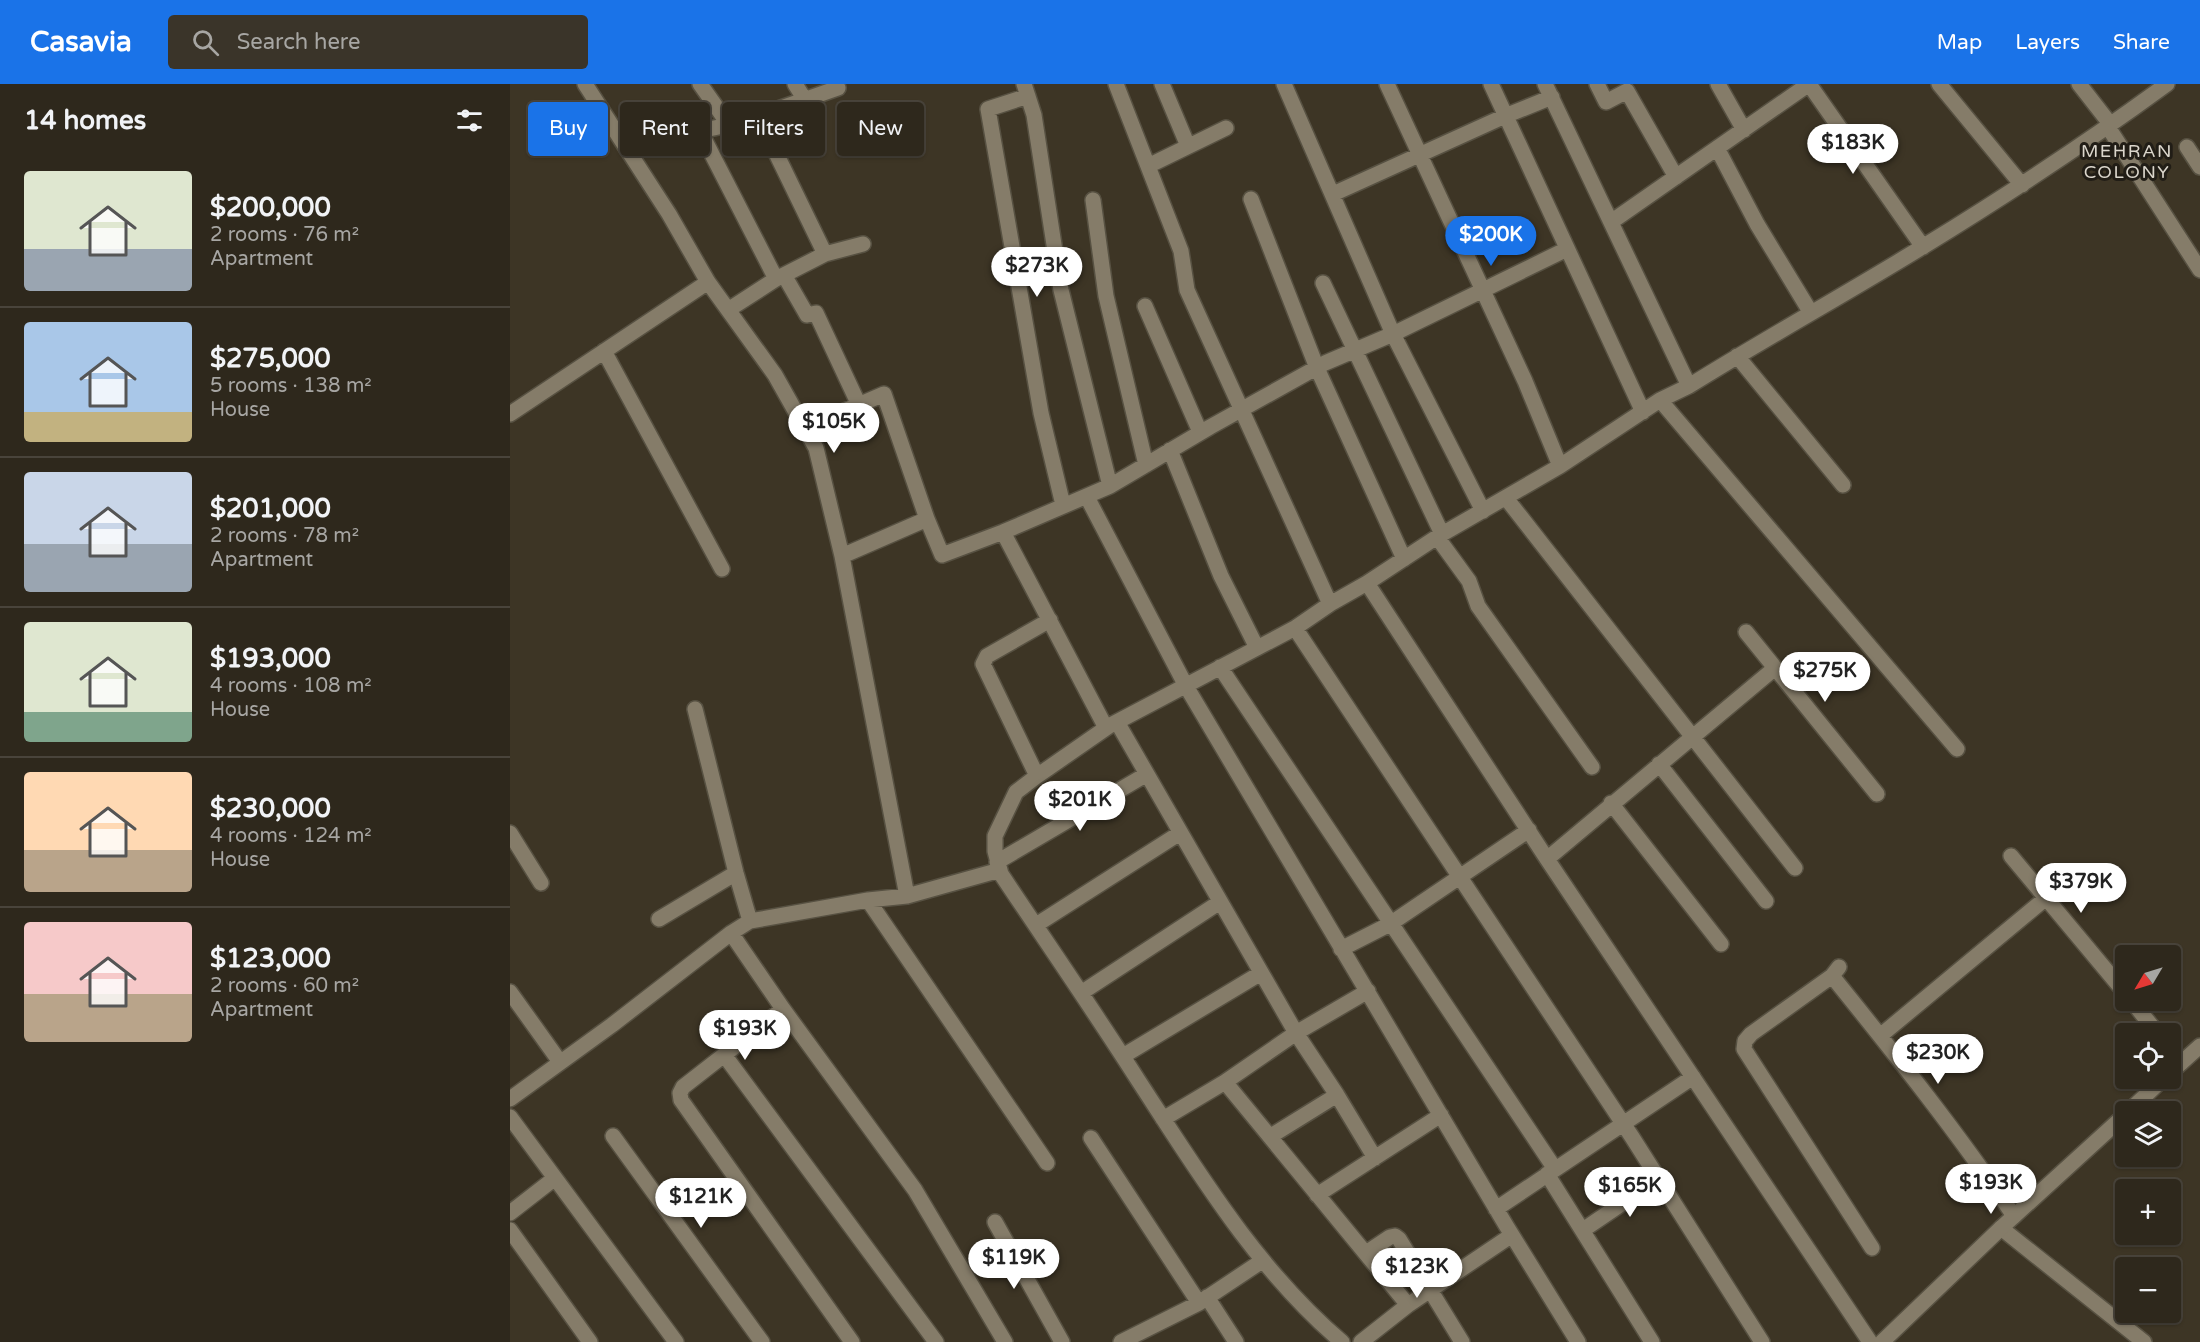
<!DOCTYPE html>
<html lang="en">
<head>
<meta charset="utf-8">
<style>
  :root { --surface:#2e281c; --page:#3a3429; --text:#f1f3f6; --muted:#a7a6a3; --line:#49443b; --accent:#1a73e8 }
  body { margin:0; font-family:"Varela Round",sans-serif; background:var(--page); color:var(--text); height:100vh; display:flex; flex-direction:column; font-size:22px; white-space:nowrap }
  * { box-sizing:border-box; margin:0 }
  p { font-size:20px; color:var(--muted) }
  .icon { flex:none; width:33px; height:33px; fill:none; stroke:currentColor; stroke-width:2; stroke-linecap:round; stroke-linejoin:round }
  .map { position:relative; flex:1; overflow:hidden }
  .panel { display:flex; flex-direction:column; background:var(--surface); width:510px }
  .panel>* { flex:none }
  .top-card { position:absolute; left:18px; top:18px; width:570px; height:54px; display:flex; gap:12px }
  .needle { width:39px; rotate:232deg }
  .fabs { position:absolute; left:1605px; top:861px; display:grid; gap:12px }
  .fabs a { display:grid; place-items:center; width:66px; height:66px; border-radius:6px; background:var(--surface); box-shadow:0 2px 4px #0004,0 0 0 2px var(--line); font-size:30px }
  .price { position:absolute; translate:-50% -51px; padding:0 14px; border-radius:21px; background:#fff; color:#222; font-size:20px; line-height:39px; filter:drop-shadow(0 2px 3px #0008) }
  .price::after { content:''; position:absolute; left:50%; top:36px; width:18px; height:14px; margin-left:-9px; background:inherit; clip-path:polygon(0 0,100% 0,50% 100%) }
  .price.current { background:var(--accent); color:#fff }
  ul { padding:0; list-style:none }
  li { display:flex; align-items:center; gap:18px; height:150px; padding:0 24px }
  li+li { border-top:2px solid var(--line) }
  li span { display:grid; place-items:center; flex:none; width:168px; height:120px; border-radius:6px; color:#555 }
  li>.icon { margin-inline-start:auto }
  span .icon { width:72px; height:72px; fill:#fffc; stroke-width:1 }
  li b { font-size:26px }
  h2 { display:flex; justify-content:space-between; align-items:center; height:72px; padding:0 24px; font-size:26px }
  .tag { padding:0 21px; border-radius:6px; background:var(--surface); box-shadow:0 2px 4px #0004,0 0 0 2px var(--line); font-size:21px; line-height:54px }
  .tag.current { background:var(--accent); color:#fff }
  header { display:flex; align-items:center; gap:36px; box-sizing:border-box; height:84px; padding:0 30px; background:var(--accent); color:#fff }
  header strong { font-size:28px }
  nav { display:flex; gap:33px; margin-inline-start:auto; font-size:21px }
  .search { width:420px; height:54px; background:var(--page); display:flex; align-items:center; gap:15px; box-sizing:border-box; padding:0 21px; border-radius:6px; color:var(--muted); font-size:22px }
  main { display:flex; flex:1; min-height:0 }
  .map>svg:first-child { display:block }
</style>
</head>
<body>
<header>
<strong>Casavia</strong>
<div class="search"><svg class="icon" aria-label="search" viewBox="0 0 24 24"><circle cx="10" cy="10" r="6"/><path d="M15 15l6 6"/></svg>Search here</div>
<nav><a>Map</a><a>Layers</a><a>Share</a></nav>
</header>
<main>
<section class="panel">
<h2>14 homes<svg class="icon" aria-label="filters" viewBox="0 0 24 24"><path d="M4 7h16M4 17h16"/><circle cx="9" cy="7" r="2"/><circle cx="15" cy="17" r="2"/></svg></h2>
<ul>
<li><span style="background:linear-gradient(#dfe7d0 65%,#9aa5b1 0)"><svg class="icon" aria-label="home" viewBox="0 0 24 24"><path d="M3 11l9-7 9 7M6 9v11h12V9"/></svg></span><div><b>$200,000</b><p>2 rooms · 76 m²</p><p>Apartment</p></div></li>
<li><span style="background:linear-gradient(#a9c7e8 75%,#c2b280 0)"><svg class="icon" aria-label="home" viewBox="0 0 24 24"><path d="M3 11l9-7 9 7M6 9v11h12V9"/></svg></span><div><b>$275,000</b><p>5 rooms · 138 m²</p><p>House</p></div></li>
<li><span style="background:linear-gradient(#c9d6e8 60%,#9aa5b1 0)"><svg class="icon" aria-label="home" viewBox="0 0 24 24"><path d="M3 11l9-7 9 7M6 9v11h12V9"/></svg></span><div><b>$201,000</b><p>2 rooms · 78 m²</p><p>Apartment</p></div></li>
<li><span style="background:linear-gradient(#dfe7d0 75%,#7fa58c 0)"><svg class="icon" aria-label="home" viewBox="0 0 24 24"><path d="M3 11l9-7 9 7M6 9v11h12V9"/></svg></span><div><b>$193,000</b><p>4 rooms · 108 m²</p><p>House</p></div></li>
<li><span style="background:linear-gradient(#ffd9b3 65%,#b9a48a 0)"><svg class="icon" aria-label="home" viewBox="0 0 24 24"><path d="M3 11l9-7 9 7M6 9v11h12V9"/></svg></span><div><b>$230,000</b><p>4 rooms · 124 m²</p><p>House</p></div></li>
<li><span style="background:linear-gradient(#f6c9c9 60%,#b9a48a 0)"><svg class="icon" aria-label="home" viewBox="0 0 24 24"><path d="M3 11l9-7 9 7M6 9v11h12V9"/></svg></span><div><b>$123,000</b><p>2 rooms · 60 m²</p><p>Apartment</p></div></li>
</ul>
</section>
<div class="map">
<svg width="1690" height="1258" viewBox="0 0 1690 1258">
  <rect width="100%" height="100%" fill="#3d3525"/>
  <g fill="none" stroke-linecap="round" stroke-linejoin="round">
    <g stroke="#575142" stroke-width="18">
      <path id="minor" d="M75,0L159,130L198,198L265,291L306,364L332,472L397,812
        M190,0L219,41
        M285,0L295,16
        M514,0L524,31L551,206L600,402
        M606,0L671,167L677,206L820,520
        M652,0L678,62
        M774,0L883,250L973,427
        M877,0L1015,297L1050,382
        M981,0L1133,328
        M1035,0L1179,302
        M1087,0L1096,18L1117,7L1166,93
        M1208,0L1234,46
        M1299,0L1413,163
        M1429,0L1512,101
        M1569,0L1601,41
        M518,12L478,25L531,329L553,421
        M248,32L315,170
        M1598,43L1690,186
        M190,47L266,195
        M117,62L228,39L328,4
        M1677,63L1690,83
        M1207,64L1247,140L1301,229
        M638,82L716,44
        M823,110L995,32L1042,13
        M741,115L807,284L894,475
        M583,116L596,212L636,381
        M1101,138L1299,0
        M274,191L297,231L306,229L349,321
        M813,199L932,450
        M635,222L690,348
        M218,226L266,195L315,170L353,160
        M94,267L212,485
        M1227,272L1333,401
        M1150,316L1447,665
        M0,330L198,198
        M295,344L374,310L417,435L432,471L493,448L600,402L700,343L815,279L883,250L1057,165
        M660,366L711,492L747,564
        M577,413L676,602L997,1143L1068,1258
        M996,414L1285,784
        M493,448L596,644
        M927,453L959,497L968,522L1082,683
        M332,472L417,435
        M857,499L1037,775L1360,1258
        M785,544L1122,1053L1252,1258
        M1236,548L1367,710
        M710,583L1045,1085
        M185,625L226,789L240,837
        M607,638L786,949L827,1011L865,1074
        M1149,680L1256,817
        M527,692L473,580L477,572L540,536
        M1101,719L1211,860
        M0,749L31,799
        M1501,772L1616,910
        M1037,775L1265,584
        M487,778L637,690
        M358,816L537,1079
        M149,835L226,789
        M526,841L670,749
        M221,849L273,925L405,1106L495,1258
        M831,865L880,840L1019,746
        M1329,883L1322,892L1241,950L1235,957L1234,965L1362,1164
        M1322,892C1385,970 1448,1049 1504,1132
        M0,908L50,978
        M571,909L710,818
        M1621,916L1648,950
        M273,925L173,1003L170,1009L171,1016L342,1258
        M1370,952L1536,814
        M1660,966L1671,979
        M215,972L426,1258
        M613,972L751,889
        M715,998L898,1221
        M0,1015L102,941L221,849L240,837L358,816L397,812L490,786
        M0,1033L166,1258
        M653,1035L715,998L786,949L858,907
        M103,1052L252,1258
        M761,1052L827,1011
        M581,1054L689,1219
        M1037,1090L1142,1258
        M807,1111L931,1031
        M986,1125L1183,993
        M0,1129L45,1094
        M485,1138L552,1258
        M1491,1144L1634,1258
        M0,1146L80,1258
        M1073,1146L1148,1095
        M856,1169L880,1153L885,1152L889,1155L952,1258
        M697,1213L726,1258
        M611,1258L689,1219L752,1177
        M832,1258C747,1186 688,1088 628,996C584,927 537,859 491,790L485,767V752L506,708L527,692L599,642L785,544L820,520L857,499L927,453L1050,382L1150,316L1179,302C1256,254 1336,210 1414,162C1497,111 1578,58 1657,0
        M851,1258L898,1221L1002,1151"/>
    </g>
    <g stroke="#575142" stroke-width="18">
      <path id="tertiary" d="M1660,989L1690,962
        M1618,1028L1654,994
        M1372,1258L1491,1144L1616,1030"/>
    </g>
    <use href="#minor" stroke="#857c69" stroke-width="15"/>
    <use href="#tertiary" stroke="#857c69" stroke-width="15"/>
  </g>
  <g text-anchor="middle" stroke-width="6" stroke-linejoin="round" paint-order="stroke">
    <g font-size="18" letter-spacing="1.5" fill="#dbd6cc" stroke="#211d16">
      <text x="1617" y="73">MEHRAN<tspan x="1617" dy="21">COLONY</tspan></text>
    </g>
  </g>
</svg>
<div class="fabs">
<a><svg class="needle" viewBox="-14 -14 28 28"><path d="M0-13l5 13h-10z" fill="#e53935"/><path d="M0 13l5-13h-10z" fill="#a7a6a3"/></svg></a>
<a><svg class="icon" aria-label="locate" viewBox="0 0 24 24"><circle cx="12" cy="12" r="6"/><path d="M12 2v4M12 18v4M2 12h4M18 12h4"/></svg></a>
<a><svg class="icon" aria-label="layers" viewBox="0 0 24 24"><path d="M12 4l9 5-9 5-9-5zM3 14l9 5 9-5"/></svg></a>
<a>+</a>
<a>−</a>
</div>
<b class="price" style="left:1343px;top:91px">$183K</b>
<b class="price current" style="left:981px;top:183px">$200K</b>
<b class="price" style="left:527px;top:214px">$273K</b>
<b class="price" style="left:324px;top:370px">$105K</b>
<b class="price" style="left:1315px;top:619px">$275K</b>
<b class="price" style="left:570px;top:748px">$201K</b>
<b class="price" style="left:1571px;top:830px">$379K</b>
<b class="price" style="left:235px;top:977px">$193K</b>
<b class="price" style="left:1428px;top:1001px">$230K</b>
<b class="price" style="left:1481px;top:1131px">$193K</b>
<b class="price" style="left:1120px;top:1134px">$165K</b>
<b class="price" style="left:191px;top:1145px">$121K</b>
<b class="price" style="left:504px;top:1206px">$119K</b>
<b class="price" style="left:907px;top:1215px">$123K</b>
<div class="top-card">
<a class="tag current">Buy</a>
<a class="tag">Rent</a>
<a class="tag">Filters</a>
<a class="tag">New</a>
</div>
</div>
</main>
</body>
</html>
